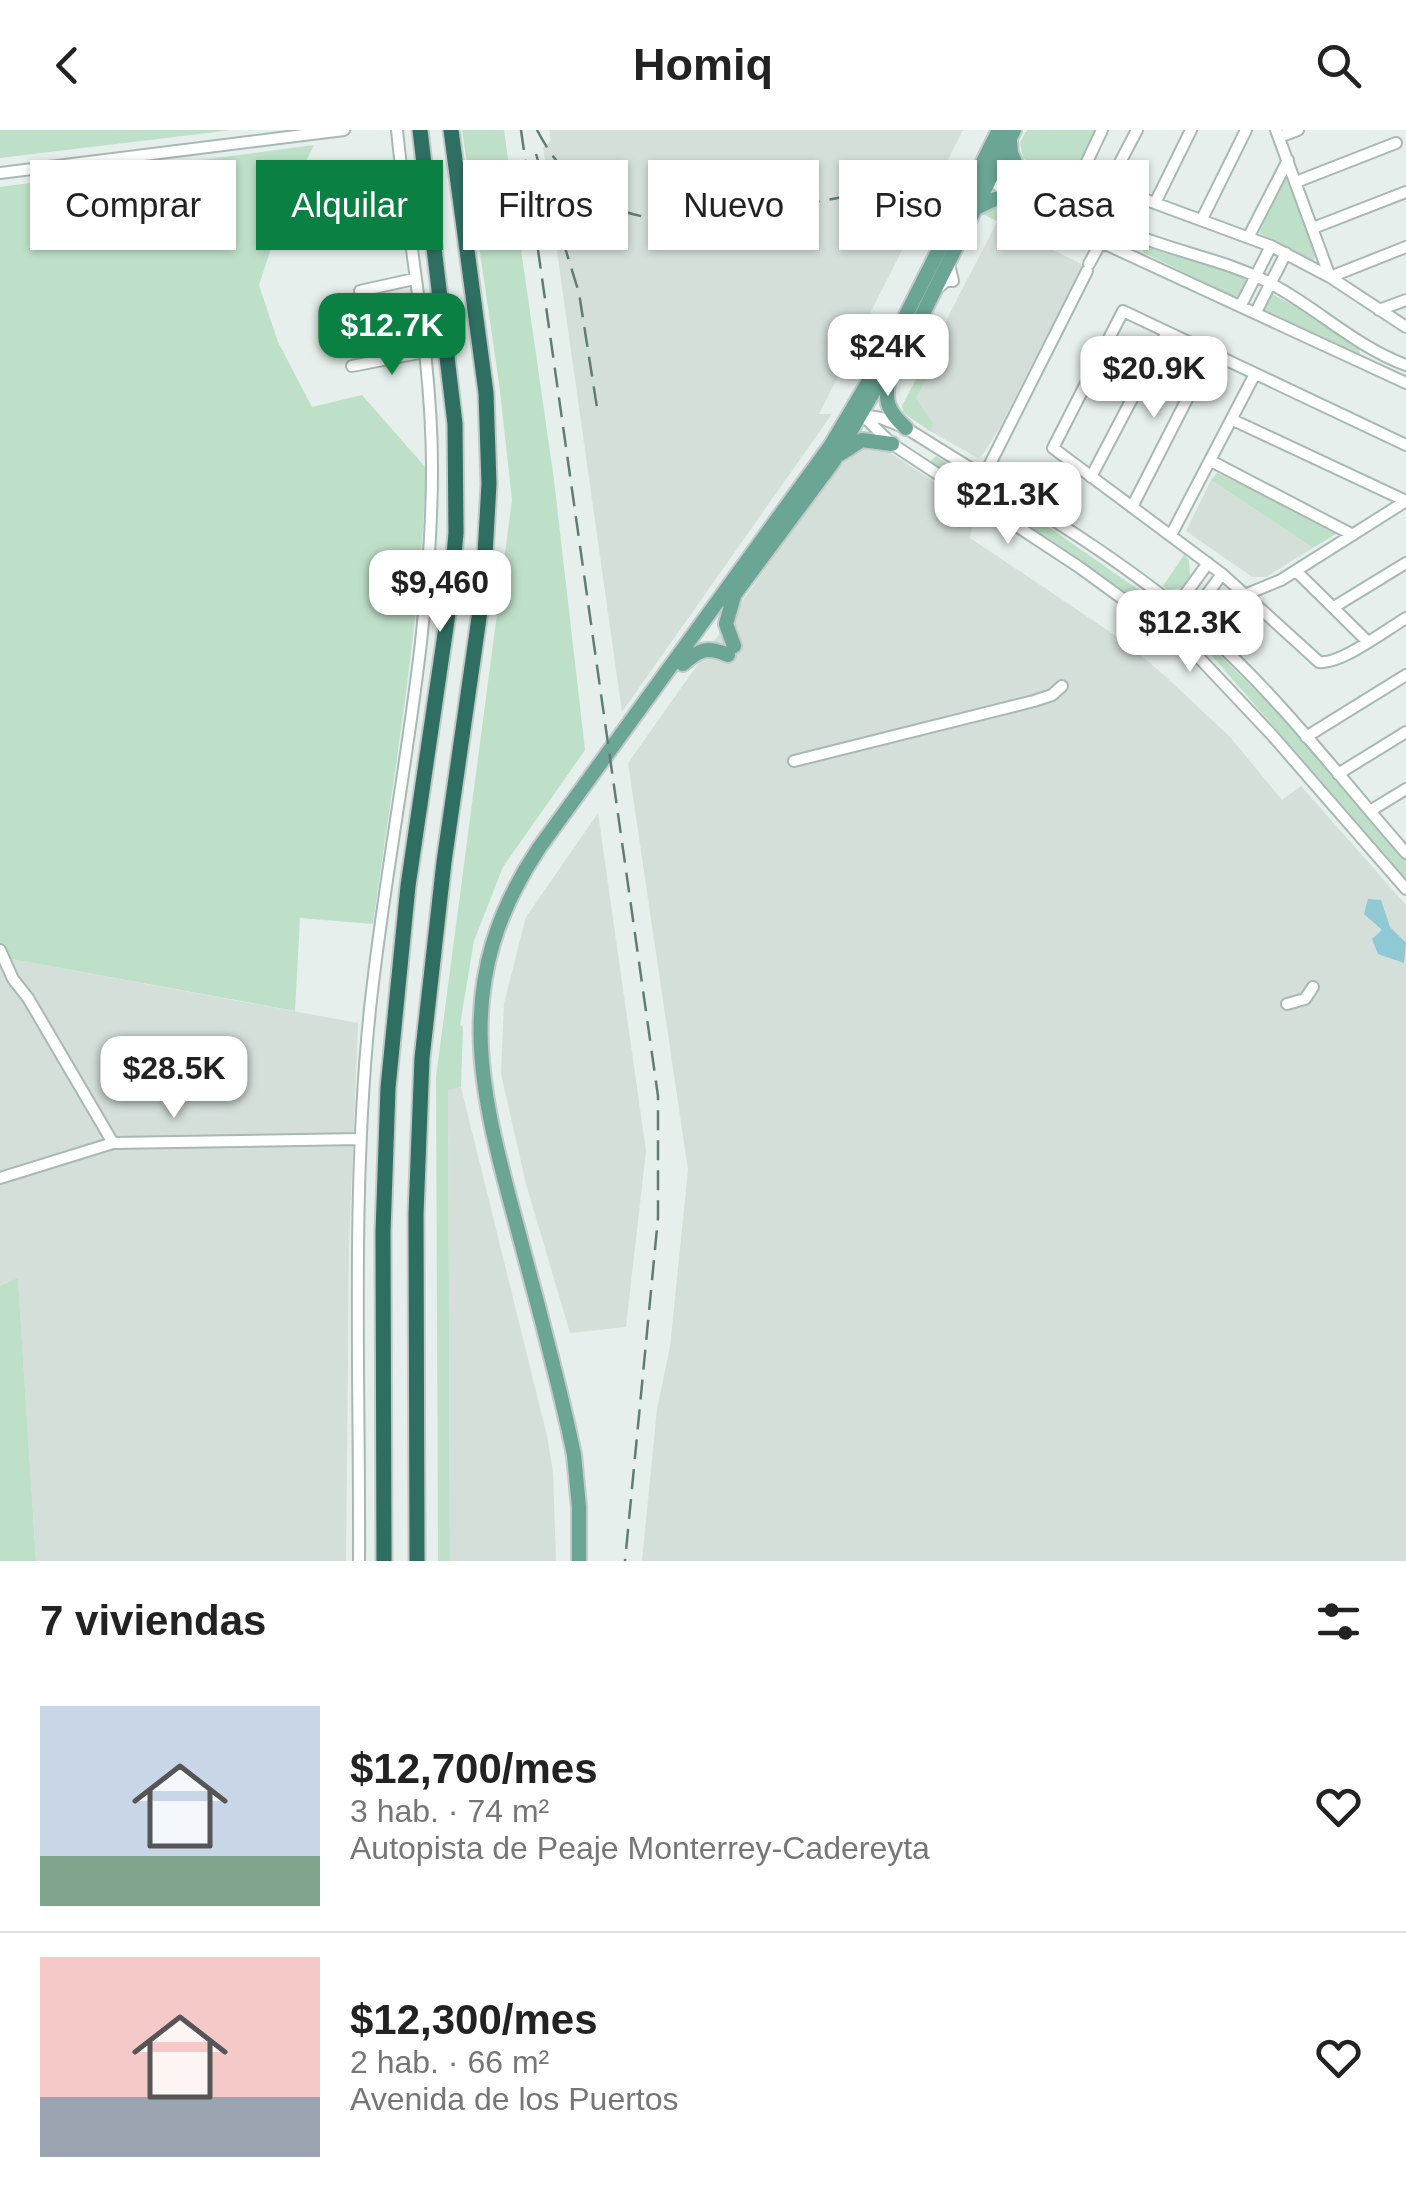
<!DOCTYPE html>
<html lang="es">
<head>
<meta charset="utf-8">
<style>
  :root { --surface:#fff; --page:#f6f6f6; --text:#222; --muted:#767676; --line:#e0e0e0; --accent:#0b8043 }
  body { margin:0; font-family:Helvetica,sans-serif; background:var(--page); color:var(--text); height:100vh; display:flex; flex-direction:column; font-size:38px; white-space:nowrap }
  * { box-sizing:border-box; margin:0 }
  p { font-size:32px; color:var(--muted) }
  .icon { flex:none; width:55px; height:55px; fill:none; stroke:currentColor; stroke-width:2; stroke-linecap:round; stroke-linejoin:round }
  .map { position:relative; height:1431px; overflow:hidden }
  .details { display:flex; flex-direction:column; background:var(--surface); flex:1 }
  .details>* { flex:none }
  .guide { position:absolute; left:30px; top:30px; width:1348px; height:90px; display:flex; gap:20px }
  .price { position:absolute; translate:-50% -85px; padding:0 22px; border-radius:20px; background:#fff; color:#222; font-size:32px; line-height:65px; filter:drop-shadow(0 2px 5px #0008) }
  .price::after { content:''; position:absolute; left:50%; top:60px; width:30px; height:22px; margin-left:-15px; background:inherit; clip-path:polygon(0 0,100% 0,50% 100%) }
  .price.selected { background:var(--accent); color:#fff }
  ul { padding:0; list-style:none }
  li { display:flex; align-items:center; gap:30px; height:250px; padding:0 40px }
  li+li { border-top:2px solid var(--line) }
  li span { display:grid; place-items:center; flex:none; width:280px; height:200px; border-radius:0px; color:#555 }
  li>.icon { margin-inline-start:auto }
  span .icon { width:120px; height:120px; fill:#fffc; stroke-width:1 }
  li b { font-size:42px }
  h2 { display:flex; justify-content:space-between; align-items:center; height:120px; padding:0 40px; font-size:42px }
  .chip { padding:0 35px; border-radius:0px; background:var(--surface); box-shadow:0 2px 8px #0004; font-size:35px; line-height:90px }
  .chip.selected { background:var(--accent); color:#fff }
  header { display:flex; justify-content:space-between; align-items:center; height:130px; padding:0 40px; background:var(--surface); font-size:45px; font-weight:800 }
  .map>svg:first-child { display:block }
</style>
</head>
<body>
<header><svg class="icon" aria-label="back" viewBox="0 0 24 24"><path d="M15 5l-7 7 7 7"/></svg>Homiq<svg class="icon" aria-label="search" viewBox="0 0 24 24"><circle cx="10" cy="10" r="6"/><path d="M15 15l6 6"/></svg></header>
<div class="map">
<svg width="1406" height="1431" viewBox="0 0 1406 1431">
  <rect width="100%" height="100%" fill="#e6efeb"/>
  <path fill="#d4dfda" d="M549,0H963L819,284H832L622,582L552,86L558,83L547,46L543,17L551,11Z
    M997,92L1083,135L999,299L983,324L978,328L928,300L903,282L902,276Z
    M878,315L975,378L970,408L1125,512L1164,545L1230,607L1282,670L1301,656L1406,775V1431H642L657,1279L670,1217L688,1040L628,633L845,326L853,319Z
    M1211,350L1313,418L1266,447H1252L1186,401Z
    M598,683L646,1021L626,1197L570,1203L526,1054L501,944L504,873L526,787Z
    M0,827L358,893L349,1116L346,1431H36L18,1149L0,1156Z
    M461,957L547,1306L553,1342L556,1431H450L448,959Z"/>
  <path fill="#bfe0c8" d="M0,0H232L0,28Z
    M462,0H504L554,350L585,620L503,737L474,811L460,895L463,897L461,957L448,960L450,1431H438L436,947L512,370L499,253Z
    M1027,0H1097L1066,62L1023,28L1020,12Z
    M314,15L288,67L259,155L278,212L312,277L362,265L426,338C421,491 394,642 373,794L300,788L295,881L0,827V57Z
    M1287,49L1316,123L1314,131L1259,103L1281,53Z
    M1024,53L1079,88L1132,109V114L1125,115L1024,67L1017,57Z
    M1005,74L1059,102L1050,119L983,84L993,75Z
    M1147,114L1243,147L1247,153L1241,165L1235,167L1144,123L1142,119Z
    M1270,163L1315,186L1359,218L1360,224H1355L1263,180L1262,176Z
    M943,198L951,203L916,268L933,294L930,301L905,284L902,276Z
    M936,326L1017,377L1018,385L1010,387L933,336L931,331Z
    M1217,343L1335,399L1336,404L1313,418L1211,350Z
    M1036,392L1047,396L1162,476L1165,481L1139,465L1126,462L1037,403L1032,397Z
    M1184,425L1189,430L1190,446L1181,458L1168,460L1163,456Z
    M1223,464L1234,465L1210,497C1201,484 1209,469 1223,464Z
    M1192,503L1205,511L1287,591L1406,730V748Z
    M18,1148L36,1431H0V1156Z"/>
  <path fill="#8ec9d4" d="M1368,769L1381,770L1390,797L1406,813L1404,833L1378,824L1372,809L1382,800L1364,784Z"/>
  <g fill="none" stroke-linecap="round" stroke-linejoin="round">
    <g stroke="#a8b8b2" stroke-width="14">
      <path id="minor" d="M1137,0L1114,44L1113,51L1122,61L1271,116L1330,147L1406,197
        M1276,0L1330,147L1406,117
        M1279,7L1298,0
        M0,43L344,0
        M1296,52L1396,13
        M1068,72L1102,0
        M1155,73L1191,0
        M353,85L375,74L404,70
        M1202,89L1246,0
        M1313,98L1406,62
        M1249,106L1288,30
        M1089,134L1101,112
        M938,158L946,151H953L949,135
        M360,161L414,149
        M1241,175L1271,116
        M1379,180L1406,170
        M1256,182L1286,123
        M1406,235C1356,217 1316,177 1268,152C1227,131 1181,123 1138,106C1090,87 1048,57 1002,36L988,39L994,52L1012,67L1101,112L1406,253
        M352,236L424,222
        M862,285L892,314L1079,437L1189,517L1272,605L1406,759
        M862,285L881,288L906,298C1005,361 1120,425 1207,503C1281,569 1341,649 1406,723
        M1233,290L1406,371
        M1406,315L1123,181L1053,318L1222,444L1319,532C1340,535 1386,500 1406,488
        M1211,331L1353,405
        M1091,347L1167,202
        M983,348L1087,141
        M1132,377L1211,222
        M1171,405L1255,244
        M1296,441L1367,511
        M1247,464L1281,450L1406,371
        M1334,477L1406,433
        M1162,496L1208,433
        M1176,507L1222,444
        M1306,607L1406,545
        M794,631L1034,571L1052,565L1062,556
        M1338,644L1406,602
        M1370,681L1406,659
        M0,820L13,849L28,868L113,1013
        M1287,874L1305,869L1313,857
        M0,1048L113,1013L361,1009
        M359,1431C360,1247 351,1062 370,879C389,700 432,520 432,338C432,225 408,112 397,0"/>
    </g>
    <g stroke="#c2cac8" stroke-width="18">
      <path id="major" d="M1010,11L1011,23L1022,48
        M978,77L995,69L1012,67
        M893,244L1014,0
        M890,245C883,269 887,281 906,298
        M840,324L862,310L892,314
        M734,466L726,494L734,516
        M729,472L833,332L890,233
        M683,534C700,519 707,516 728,525
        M579,1431V1377L574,1325C559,1251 538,1177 519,1104C480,960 449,853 539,718L831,315L895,207L999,0"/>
    </g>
    <g stroke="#c2cac8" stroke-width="19">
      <path id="highway" d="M384,1431L383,1102L388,958L408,756L450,470L456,403L455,294L420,0
        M417,1431L416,1084L422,928L444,732L483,460L489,354L486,263L451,0"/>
    </g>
    <use href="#minor" stroke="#fff" stroke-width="10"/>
    <use href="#major" stroke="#6aa596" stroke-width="14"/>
    <use href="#highway" stroke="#2f6f62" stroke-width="15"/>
    <path stroke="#5f7d75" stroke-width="2.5" stroke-dasharray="20 10" stroke-linecap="butt" d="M521,0L658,966V1088L625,1431
      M537,0C593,106 677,97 778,79C822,71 865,63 908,55
      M536,24L579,163L598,284"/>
  </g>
</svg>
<b class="price selected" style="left:392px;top:248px">$12.7K</b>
<b class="price" style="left:888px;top:269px">$24K</b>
<b class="price" style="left:1154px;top:291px">$20.9K</b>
<b class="price" style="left:1008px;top:417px">$21.3K</b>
<b class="price" style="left:440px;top:505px">$9,460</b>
<b class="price" style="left:1190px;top:545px">$12.3K</b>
<b class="price" style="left:174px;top:991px">$28.5K</b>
<div class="guide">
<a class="chip">Comprar</a>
<a class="chip selected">Alquilar</a>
<a class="chip">Filtros</a>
<a class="chip">Nuevo</a>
<a class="chip">Piso</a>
<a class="chip">Casa</a>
</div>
</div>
<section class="details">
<h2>7 viviendas<svg class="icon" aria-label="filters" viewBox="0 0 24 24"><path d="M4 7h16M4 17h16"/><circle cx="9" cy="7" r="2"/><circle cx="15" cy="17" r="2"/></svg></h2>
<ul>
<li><span style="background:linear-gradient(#c9d6e8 75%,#7fa58c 0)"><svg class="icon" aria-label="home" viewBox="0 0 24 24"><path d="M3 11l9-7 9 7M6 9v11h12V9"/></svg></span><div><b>$12,700/mes</b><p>3 hab. · 74 m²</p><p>Autopista de Peaje Monterrey-Cadereyta</p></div><svg class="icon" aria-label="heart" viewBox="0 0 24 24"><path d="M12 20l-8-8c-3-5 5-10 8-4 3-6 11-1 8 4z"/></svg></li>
<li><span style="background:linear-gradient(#f6c9c9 70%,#9aa5b1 0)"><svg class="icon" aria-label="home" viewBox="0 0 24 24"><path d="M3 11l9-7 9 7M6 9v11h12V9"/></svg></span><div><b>$12,300/mes</b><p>2 hab. · 66 m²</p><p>Avenida de los Puertos</p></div><svg class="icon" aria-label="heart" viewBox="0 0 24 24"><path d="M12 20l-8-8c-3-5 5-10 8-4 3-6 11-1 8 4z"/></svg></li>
</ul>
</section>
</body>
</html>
